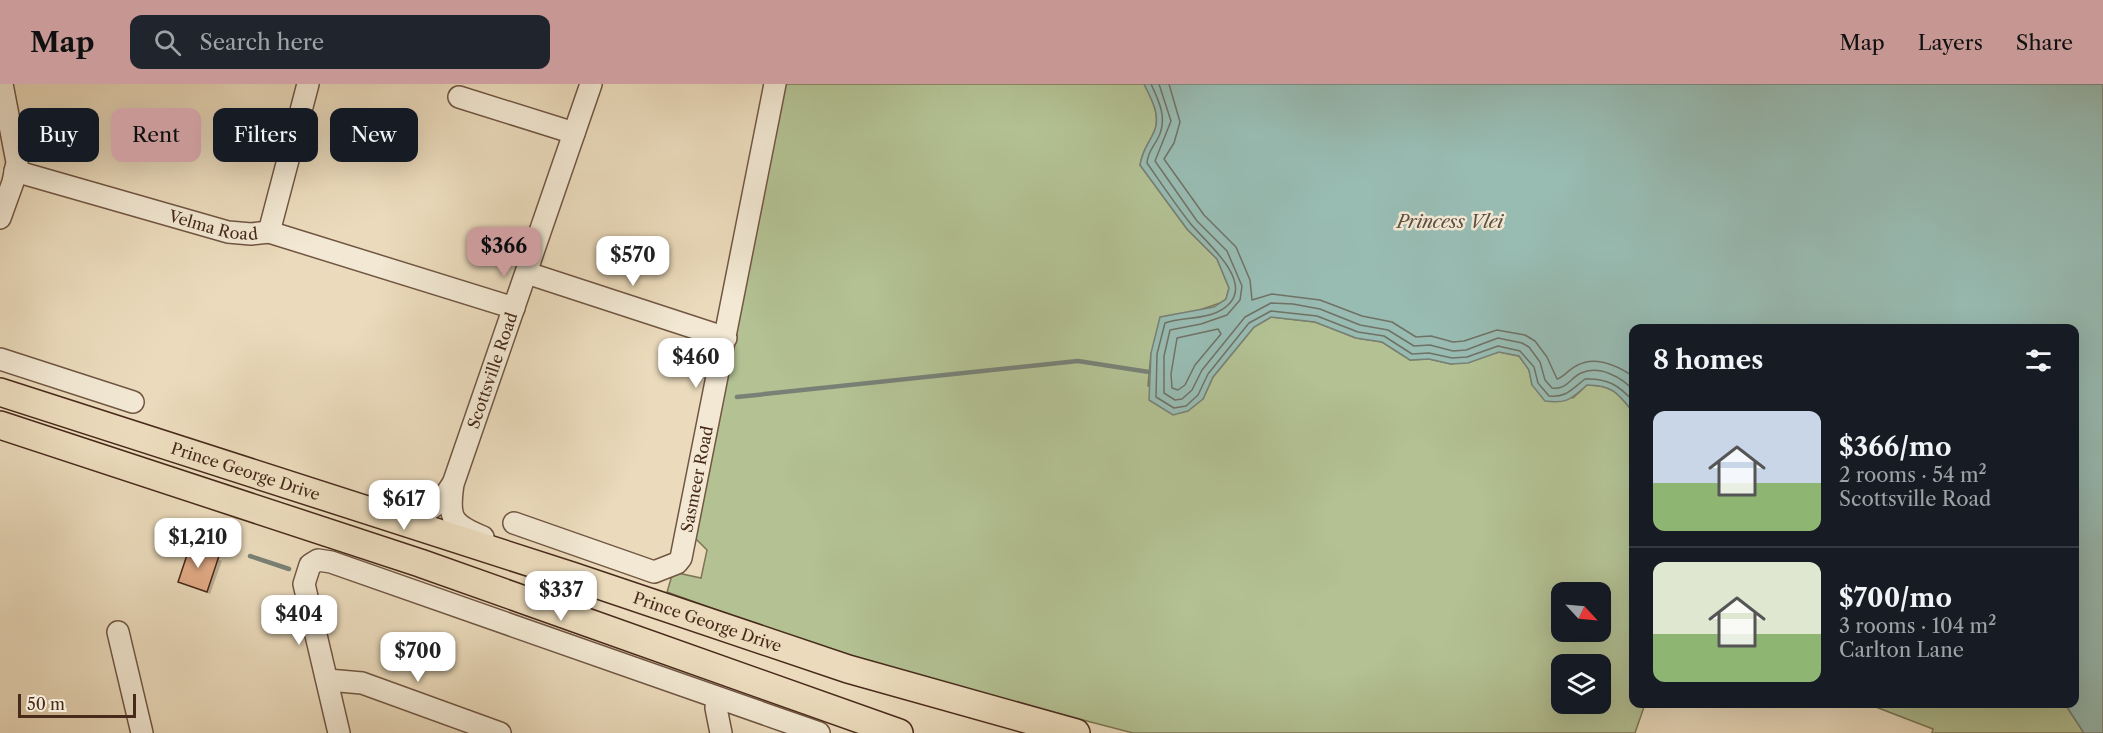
<!DOCTYPE html>
<html lang="en">
<head>
<meta charset="utf-8">
<style>
  :root { --surface:#171b24; --page:#20242c; --text:#f1f3f6; --muted:#9ea1a6; --line:#363941; --accent:#c59692 }
  body { margin:0; font-family:"Libre Caslon Text",serif; background:var(--page); color:var(--text); height:100vh; display:flex; flex-direction:column; font-size:22px; white-space:nowrap }
  * { box-sizing:border-box; margin:0 }
  p { font-size:20px; color:var(--muted) }
  .icon { flex:none; width:33px; height:33px; fill:none; stroke:currentColor; stroke-width:2; stroke-linecap:round; stroke-linejoin:round }
  .map { position:relative; flex:1; overflow:hidden }
  .sheet { position:absolute; left:1629px; top:240px; width:450px; height:384px; display:flex; flex-direction:column; background:var(--surface); border-radius:12px; box-shadow:0 6px 24px #0002 }
  .sheet>* { flex:none }
  .hud { position:absolute; left:18px; top:24px; width:570px; height:54px; display:flex; gap:12px }
  .needle { width:39px; rotate:116deg }
  .fabs { position:absolute; left:1551px; top:498px; display:grid; gap:12px }
  .fabs a { display:grid; place-items:center; width:60px; height:60px; border-radius:12px; background:var(--surface); box-shadow:0 6px 24px #0002; font-size:30px }
  .scale { position:absolute; left:18px; bottom:15px; width:118px; box-sizing:border-box; padding-left:6px; border:3px solid #482a1b; border-top:0; font-size:16px; line-height:21px; white-space:nowrap; color:#482a1b; -webkit-text-stroke:4px #f2e8d3; paint-order:stroke }
  .price { position:absolute; translate:-50% -51px; padding:0 14px; border-radius:12px; background:#fff; color:#222; font-size:20px; line-height:39px; filter:drop-shadow(0 2px 3px #0008) }
  .price::after { content:''; position:absolute; left:50%; top:36px; width:18px; height:14px; margin-left:-9px; background:inherit; clip-path:polygon(0 0,100% 0,50% 100%) }
  .price.on { background:var(--accent); color:#111 }
  ul { padding:0; list-style:none }
  li { display:flex; align-items:center; gap:18px; height:150px; padding:0 24px }
  li+li { border-top:2px solid var(--line) }
  li span { display:grid; place-items:center; flex:none; width:168px; height:120px; border-radius:12px; color:#555 }
  li>.icon { margin-inline-start:auto }
  span .icon { width:72px; height:72px; fill:#fffc; stroke-width:1 }
  li b { font-size:26px }
  h2 { display:flex; justify-content:space-between; align-items:center; height:72px; padding:0 24px; font-size:26px }
  .chip { padding:0 21px; border-radius:12px; background:var(--surface); box-shadow:0 6px 24px #0002; font-size:21px; line-height:54px }
  .chip.on { background:var(--accent); color:#111 }
  header { display:flex; align-items:center; gap:36px; box-sizing:border-box; height:84px; padding:0 30px; background:var(--accent); color:#111 }
  header strong { font-size:28px }
  nav { display:flex; gap:33px; margin-inline-start:auto; font-size:21px }
  .search { width:420px; height:54px; background:var(--page); display:flex; align-items:center; gap:15px; box-sizing:border-box; padding:0 21px; border-radius:12px; color:var(--muted); font-size:22px }
  .map>svg:first-child { display:block }
</style>
</head>
<body>
<header>
<strong>Map</strong>
<div class="search"><svg class="icon" aria-label="search" viewBox="0 0 24 24"><circle cx="10" cy="10" r="6"/><path d="M15 15l6 6"/></svg>Search here</div>
<nav><a>Map</a><a>Layers</a><a>Share</a></nav>
</header>
<div class="map">
<svg width="2103" height="649" viewBox="0 0 2103 649">
  <rect width="100%" height="100%" fill="#ebdbbc"/>
  <filter id="stains"><feTurbulence type="fractalNoise" baseFrequency=".00333" numOctaves="4"/><feColorMatrix values="0 0 0 0 .2 0 0 0 0 .09 0 0 0 0 .02 0 0 0 .5 -.17"/></filter>
  <radialGradient id="worn" r=".72"><stop offset=".6" stop-color="#630" stop-opacity="0"/><stop offset="1" stop-color="#630" stop-opacity=".3"/></radialGradient>
  <path fill="#b3c193" stroke="#7e7657" stroke-width="1.5" fill-rule="evenodd" d="M782,0H1144C1152,16 1162,33 1153,50C1147,63 1143,65 1140,81L1187,145L1217,175L1229,204L1226,215L1220,219L1197,227L1151,269L1148,302L1203,315L1213,293L1254,243L1271,233L1315,238L1356,254L1382,258L1410,276L1429,275L1451,280L1499,268L1519,272L1529,286L1532,301L1573,314L1587,301C1612,301 1618,309 1633,328L1634,620H1645L1635,649H1133L975,608L822,564L667,508L673,488L701,494L707,466L695,454ZM1562,508H1600V548H1562ZM1562,580H1600V620H1562Z
    M1868,620H2065L2084,649H1932L1933,645Z"/>
  <path fill="#98bbb2" stroke="#788176" stroke-width="1.5" d="M1144,0H2103V649H2084L2065,620H2074V244H1634L1633,328C1618,309 1612,301 1587,301C1571,315 1567,320 1545,317L1532,301L1529,286L1519,272L1499,268L1468,279L1451,280L1429,275L1410,276L1382,258L1356,254L1315,238L1271,233L1254,243L1213,293L1203,315L1188,327L1173,331L1149,316L1151,269L1160,233L1214,223L1226,215L1229,204L1217,175L1187,145L1140,81C1143,65 1147,63 1153,50C1162,33 1152,16 1144,0Z"/>
  <path fill="#0003" d="M191,464L222,477L210,510L180,497Z"/>
  <g fill="none" stroke-linecap="round" stroke-linejoin="round">
    <path stroke="#707266" stroke-width="1.5" d="M1151,0C1159,17 1168,35 1158,54C1153,64 1148,67 1147,79C1161,99 1175,120 1190,139C1203,156 1252,194 1230,219C1214,237 1185,232 1165,239L1157,270L1156,313L1174,324L1186,322L1198,311L1208,290L1249,239L1271,227L1317,232L1358,248L1384,252L1412,270L1429,269L1452,274L1467,273L1498,262L1520,267L1534,283L1538,299L1549,312C1566,314 1572,305 1585,295C1607,294 1619,301 1634,318
      M1159,0L1171,37L1155,77L1197,137L1227,167L1242,202L1240,216L1227,231L1201,240L1170,246L1164,272V309L1175,316L1182,315L1192,306L1202,286L1245,233L1271,219L1293,220L1320,225L1360,241L1388,246L1414,262L1430,261L1453,267L1466,266L1498,254L1522,259L1529,263L1540,278L1545,296L1552,304C1567,306 1570,294 1581,289C1599,281 1622,293 1634,307
      M1169,0L1180,38L1174,59L1164,75L1204,131L1236,163L1250,196L1252,216L1272,210L1320,216L1362,232L1392,238L1416,253L1431,252L1453,258L1464,257L1497,246L1525,251L1535,257L1547,273L1557,295C1564,293 1568,286 1576,282C1595,271 1618,282 1634,293
      M1218,245L1221,250L1195,281L1185,301L1178,306L1172,304L1171,290L1177,254Z"/>
    <path stroke="#788176" stroke-width="4.5" d="M737,313L1078,277L1149,288
      M175,446L228,464
      M250,472L289,485"/>
  </g>
  <path fill="#e3ad88" stroke="#482a1b" stroke-width="1.5" d="M190,462L219,472L207,508L178,498Z"/>
  <g fill="none" stroke-linecap="round" stroke-linejoin="round">
    <g stroke="#715643" stroke-width="24">
      <g id="minor">
        <path d="M459,13L574,49"/>
        <path id="s1" d="M15,87L228,148L251,150L269,148L514,224"/>
        <path d="M0,134L13,98L17,78L2,0"/>
        <path d="M269,148L308,0"/>
        <path d="M527,189L726,254"/>
        <path d="M0,275L133,318"/>
        <path d="M394,425L426,428L442,416L452,401"/>
        <path id="s2" d="M514,439L654,488L677,479L681,474L775,0"/>
        <path id="s3" d="M483,453C451,440 448,434 453,400L591,0"/>
        <path d="M118,548L142,649"/>
        <path d="M328,596L362,599L500,649"/>
        <path d="M717,614L716,624L721,649"/>
        <path d="M339,649L304,500L310,481L318,476L331,478L819,649"/>
      </g>
    </g>
    <g stroke="#482a1b" stroke-width="30">
      <g id="major">
        <path id="s4" d="M0,308L572,492L848,585L1076,649"/>
        <path d="M0,341L420,479L899,649"/>
      </g>
    </g>
    <use href="#minor" stroke="#f2e8d3" stroke-width="21"/>
    <use href="#major" stroke="#ebdbbc" stroke-width="27"/>
  </g>
  <g text-anchor="middle" stroke-width="5" stroke-linejoin="round" paint-order="stroke">
    <g font-size="16" fill="#482a1b" stroke="#f2e8d3">
      <text dy="6" stroke="none"><textPath href="#s1" startOffset="206">Velma Road</textPath></text>
      <text dy="6" stroke="none"><textPath href="#s3" startOffset="190">Scottsville Road</textPath></text>
      <text dy="6" stroke="none"><textPath href="#s4" startOffset="258">Prince George Drive</textPath></text>
      <text dy="6" stroke="none"><textPath href="#s2" startOffset="260">Sasmeer Road</textPath></text>
      <text dy="6" stroke="none"><textPath href="#s4" startOffset="744">Prince George Drive</textPath></text>
    </g>
    <g font-size="18" font-style="italic" fill="#5c4e41" stroke="#f2e8d3">
      <text x="1450" y="144">Princess Vlei</text>
    </g>
  </g>
  <rect width="100%" height="100%" filter="url(#stains)"/>
  <rect width="100%" height="100%" fill="url(#worn)"/>
</svg>
<div class="fabs">
<a><svg class="needle" viewBox="-14 -14 28 28"><path d="M0-13l5 13h-10z" fill="#e53935"/><path d="M0 13l5-13h-10z" fill="#9ea1a6"/></svg></a>
<a><svg class="icon" aria-label="layers" viewBox="0 0 24 24"><path d="M12 4l9 5-9 5-9-5zM3 14l9 5 9-5"/></svg></a>
</div>
<div class="scale">50 m</div>
<b class="price on" style="left:504px;top:194px">$366</b>
<b class="price" style="left:633px;top:203px">$570</b>
<b class="price" style="left:696px;top:305px">$460</b>
<b class="price" style="left:404px;top:447px">$617</b>
<b class="price" style="left:198px;top:485px">$1,210</b>
<b class="price" style="left:561px;top:538px">$337</b>
<b class="price" style="left:299px;top:562px">$404</b>
<b class="price" style="left:418px;top:599px">$700</b>
<div class="hud">
<a class="chip">Buy</a>
<a class="chip on">Rent</a>
<a class="chip">Filters</a>
<a class="chip">New</a>
</div>
<section class="sheet">
<h2>8 homes<svg class="icon" aria-label="filters" viewBox="0 0 24 24"><path d="M4 7h16M4 17h16"/><circle cx="9" cy="7" r="2"/><circle cx="15" cy="17" r="2"/></svg></h2>
<ul>
<li><span style="background:linear-gradient(#c9d6e8 60%,#8fb573 0)"><svg class="icon" aria-label="home" viewBox="0 0 24 24"><path d="M3 11l9-7 9 7M6 9v11h12V9"/></svg></span><div><b>$366/mo</b><p>2 rooms · 54 m²</p><p>Scottsville Road</p></div></li>
<li><span style="background:linear-gradient(#dfe7d0 60%,#8fb573 0)"><svg class="icon" aria-label="home" viewBox="0 0 24 24"><path d="M3 11l9-7 9 7M6 9v11h12V9"/></svg></span><div><b>$700/mo</b><p>3 rooms · 104 m²</p><p>Carlton Lane</p></div></li>
</ul>
</section>
</div>
</body>
</html>
